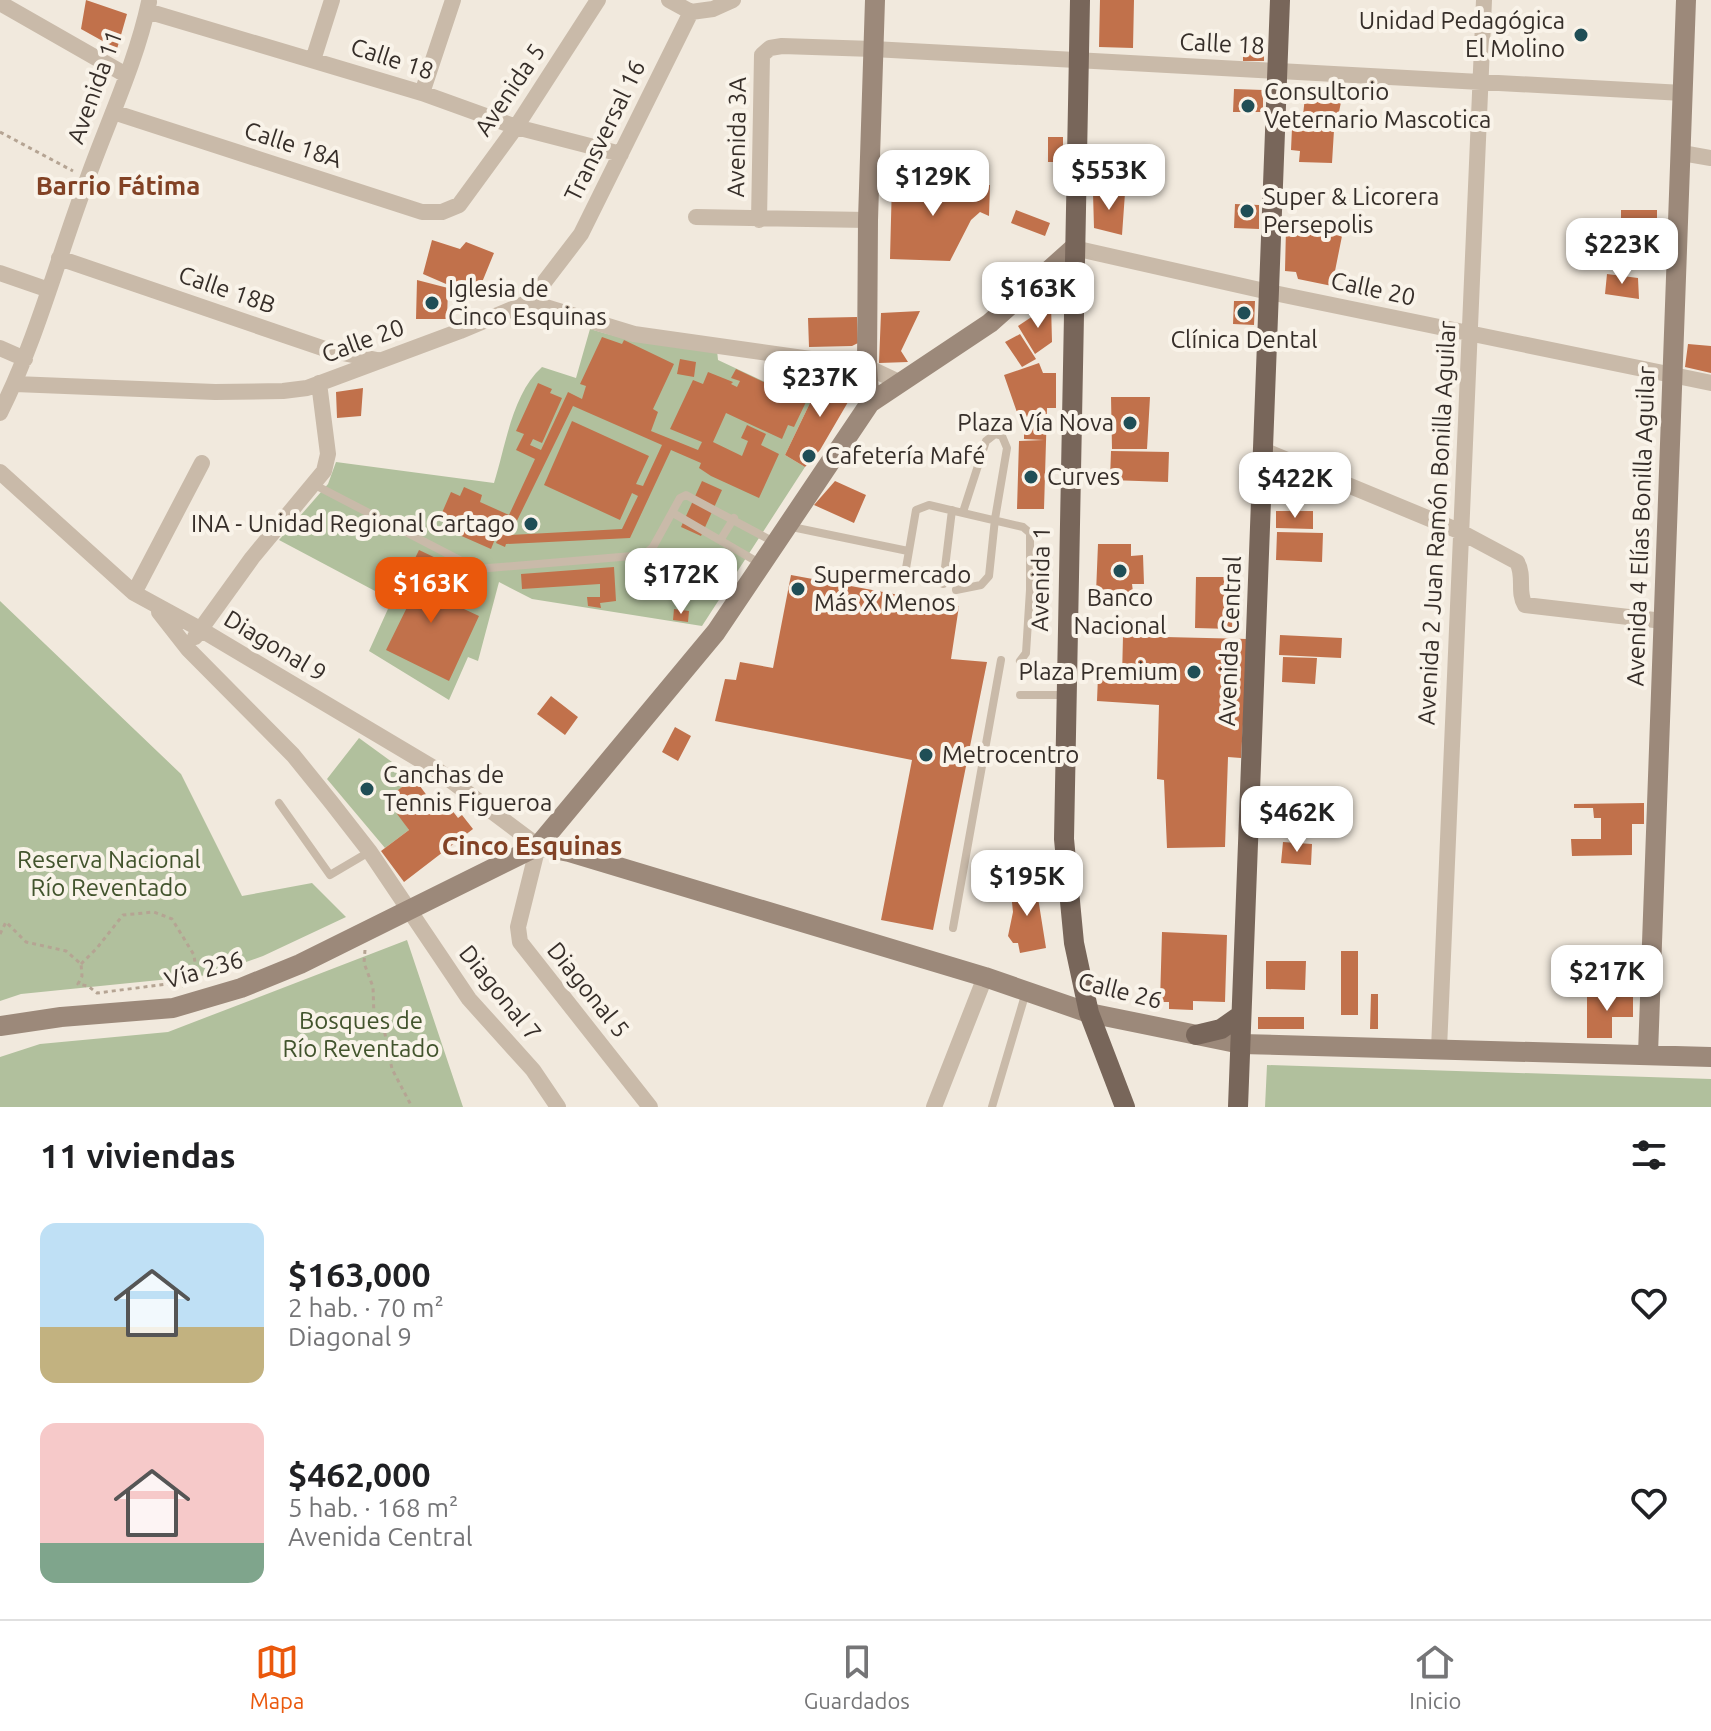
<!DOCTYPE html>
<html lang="es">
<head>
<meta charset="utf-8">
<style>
  :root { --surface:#fff; --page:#f6f6f6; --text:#202124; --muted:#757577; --line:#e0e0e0; --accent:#ea580c }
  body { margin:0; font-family:Ubuntu,sans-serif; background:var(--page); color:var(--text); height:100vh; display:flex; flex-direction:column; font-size:30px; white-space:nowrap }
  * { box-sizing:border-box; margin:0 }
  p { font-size:26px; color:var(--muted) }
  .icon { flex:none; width:44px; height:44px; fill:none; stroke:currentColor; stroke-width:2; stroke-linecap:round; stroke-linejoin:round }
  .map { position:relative; height:1107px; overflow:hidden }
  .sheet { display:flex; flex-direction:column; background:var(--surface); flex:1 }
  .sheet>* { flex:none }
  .price { position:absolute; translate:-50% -68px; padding:0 18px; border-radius:16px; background:#fff; color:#222; font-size:26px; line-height:52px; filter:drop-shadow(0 2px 4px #0008) }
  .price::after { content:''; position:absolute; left:50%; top:48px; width:24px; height:18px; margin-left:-12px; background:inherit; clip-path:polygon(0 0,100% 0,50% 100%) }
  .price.selected { background:var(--accent); color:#fff }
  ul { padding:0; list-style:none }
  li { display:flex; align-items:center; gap:24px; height:200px; padding:0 40px }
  li span { display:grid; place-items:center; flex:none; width:224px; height:160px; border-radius:16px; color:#555 }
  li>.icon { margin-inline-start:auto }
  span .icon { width:96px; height:96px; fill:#fffc; stroke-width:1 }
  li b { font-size:34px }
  h2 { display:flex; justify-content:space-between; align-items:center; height:96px; padding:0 40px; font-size:34px }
  .dock { display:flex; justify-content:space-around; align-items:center; height:112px; border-top:2px solid var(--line); background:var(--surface); font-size:22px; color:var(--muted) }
  .dock a { display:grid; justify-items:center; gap:4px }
  .dock .selected { color:var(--accent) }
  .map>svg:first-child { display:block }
</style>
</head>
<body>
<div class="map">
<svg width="1711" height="1107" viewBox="0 0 1711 1107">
  <rect width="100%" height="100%" fill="#f1e9dd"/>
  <path fill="#b1c09d" d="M590,329C632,342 673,348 717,350L718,360L810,403L785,455L805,467L702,626L532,599L499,582L478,661L468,657L449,700L369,651L392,600L279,540L328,484L336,462L494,483C506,445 512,394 542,367L576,378Z
    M0,601L181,774L242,896L312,883L346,917L263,956L209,975L21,994L0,1001Z
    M359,738L414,778L388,798L409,830L385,848L327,779Z
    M407,940L463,1107H0V1057L40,1044L168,1032Z
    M1267,1065L1711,1079V1107H1265Z"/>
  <path fill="#c1714b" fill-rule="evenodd" d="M86,0L127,14L117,49L81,29Z
    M1100,0H1134L1133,48L1099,47Z
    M1243,40L1264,41V61H1243Z
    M1306,88L1343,92L1338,117L1303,115Z
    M1234,89L1263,90V112H1233Z
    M1292,128L1334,130L1332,163L1299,162L1300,151L1291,150Z
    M1048,137H1063V162H1048Z
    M892,181L990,185L989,216L980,212L971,220L950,261L890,259Z
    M1093,193H1125L1122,235L1094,228Z
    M1235,204L1259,205V229L1234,228Z
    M1016,210L1050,223L1045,236L1011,223Z
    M1621,210H1657V230H1621Z
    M1286,228L1342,236L1332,286L1298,279L1296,272L1285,271Z
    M432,240L460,249L466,242L494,253L476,297L423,274Z
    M1607,274L1638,278L1639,299L1605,294Z
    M417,280L448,288L447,319H416Z
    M1234,301H1255L1254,325L1233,324Z
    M1051,304L1052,342L1035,354L1018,326Z
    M920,311L901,351L908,362L879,363L881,313Z
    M857,317L858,343L852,346L809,347L808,318Z
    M1020,334L1036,359L1022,367L1005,342Z
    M602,337L622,344L624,340L674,364L653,409L658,412L651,431L698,450L702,442L670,429L693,380L703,384L708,372L733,382L731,384L737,387L740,381L731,378L736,369L806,402L794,427L788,425L782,439L726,413L713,442L742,456L748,441L741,438L747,425L766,434L761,445L779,454L759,498L711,476L699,468L701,463L671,450L630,538L506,544L505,547L496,543L506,521L503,519L491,549L457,534L460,527L441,515L451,492L460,496L464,487L482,495L480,502L509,515L535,459L516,450L524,434L516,431L538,383L552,389L550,393L562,398L542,443L533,439L530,445L541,450L568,392L582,399L586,386L580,384ZM573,406L662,445L643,486L636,484L649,456L572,421L544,485L620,520L632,493L638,496L622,529L510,535Z
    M1688,344L1711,346V373L1685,367Z
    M680,359L696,362L694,377L677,374Z
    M1039,363L1043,373H1056V408H1047L1044,509H1017L1019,441L1044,440L1024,439V419L1020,421L1004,375Z
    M837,370L855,390L820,450L805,467L785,455L810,403Z
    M363,388L361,416L337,418L336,392Z
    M1111,397H1150L1147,449H1112Z
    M1111,451L1169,452L1168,482L1110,480Z
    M702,481L722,490L701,536L681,527Z
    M835,481L866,495L854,523L814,505Z
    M1276,511H1313V529L1276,528Z
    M1277,532L1323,533L1322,562L1276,560Z
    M1098,544H1131V556L1143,555L1144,584H1132L1133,592L1096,593Z
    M419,550L438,559L423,590L479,616L449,681L386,650L416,589L403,583Z
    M614,567L616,601L600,603L601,608L588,606L587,597H600V584L522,589L521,574Z
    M667,574L679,582L670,594L659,587Z
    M791,575L959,606L951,659L987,662L933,930L881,920L912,760L715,721L725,679L736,680L740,662L773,668Z
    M1196,577H1233L1232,629L1195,628Z
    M674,609L689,611L688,622L673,620Z
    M1280,635L1342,638L1341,658L1279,655Z
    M1123,636L1248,639L1241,758L1228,757L1225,847L1167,848L1164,780L1157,779L1159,705L1097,701L1098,676L1122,677Z
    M1283,657L1317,658L1315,684L1282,682Z
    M551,696L578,717L565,735L537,714Z
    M675,727L691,736L678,761L662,752Z
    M414,778L439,812L448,805L458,818L462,815L473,829L404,882L381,851L409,830L386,799Z
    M1644,803V824H1632V855L1572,856L1571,839H1601V818H1594L1593,808H1574V804Z
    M1283,842L1312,844L1311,865L1281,863Z
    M1035,879L1046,948L1020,953L1018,943H1013L1008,936L1013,912L1011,893L1017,882Z
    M1162,932L1227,935L1225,1002L1193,1001V1010L1169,1009V1002H1160Z
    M1341,951H1358V1015H1341Z
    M1266,961H1306L1305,990L1266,989Z
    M1371,994H1378V1029H1370Z
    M1587,994H1633V1017H1612V1038H1587Z
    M1258,1017H1304V1029H1258Z"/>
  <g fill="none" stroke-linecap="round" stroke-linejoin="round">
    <path stroke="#b5a493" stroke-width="3" stroke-dasharray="4 4" stroke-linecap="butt" d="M0,132L73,171
      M0,934L6,922L26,942L66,951L81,964L82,976L78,984L88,986L97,993L176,983L183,986
      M365,950L364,963L373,987L374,1017L384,1029L392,1069L412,1107
      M81,964L97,948L123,915L154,912L172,919L194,955L196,971L191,984"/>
    <path stroke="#c9baa9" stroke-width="8" d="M313,484L477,569L644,555L653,547L680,498L686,495L774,542
      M673,513L761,564
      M787,526L908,551
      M721,539L734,518
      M905,574L916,510L929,505L1023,527L1030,533V590L1026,653L1020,661
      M943,584L952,510
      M956,590L981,585L989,576L995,519L1007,448L1002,436L995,434L986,441L963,512
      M1021,672L1066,667
      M1020,695H1064
      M279,803L330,875L369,852
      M953,928L1001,660
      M992,1107L1026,992"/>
    <path stroke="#c9baa9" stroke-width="16" d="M669,0L691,12
      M0,3L126,75
      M147,11L422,93L516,127L621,154
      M313,60L332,0
      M422,93L453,0
      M113,112L422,212H442L459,205L516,127L598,0
      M1682,153L1711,158
      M696,217L868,220
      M759,220L762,55L770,48L782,46L873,49L1683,93
      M1074,248L1269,292L1711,383
      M59,258L328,350L377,360
      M0,273L49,290
      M529,302L581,234L691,12L713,9L733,0
      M0,348L25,359
      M15,384L215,392L283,391L307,388L460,331L529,302L634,334L867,367L901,383
      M0,413C37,339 58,257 87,180C108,121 136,63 149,2
      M1263,450L1459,531L1517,562C1525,576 1517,592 1525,605L1663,621
      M0,472L134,593L200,629L437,770L538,846L518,927L520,942L650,1107
      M134,593L202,463
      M159,612L188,649L293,755L331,802L370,852L469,999L533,1070L558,1107
      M195,637L252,558L324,471L328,454L319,383
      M1439,1049L1484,0
      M934,1107L985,977"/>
    <path stroke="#9c897a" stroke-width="20" d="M870,403L867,367L868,220L875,0
      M538,846L569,852L985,977L1089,1013L1241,1044L1711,1057
      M0,1026L61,1017L173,1008L241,988L300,964L538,846L716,632L870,403L990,323L1074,248
      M1648,1054L1686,0"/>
    <path stroke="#78665a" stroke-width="20" d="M1080,0L1064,839L1074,943L1089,1013L1125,1107
      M1028,289L1052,277L1074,274
      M1196,1035L1221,1029L1241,1015
      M1238,1107L1280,0"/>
  </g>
  <g fill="#204e56" stroke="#f9f3e9" stroke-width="3">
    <circle cx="1581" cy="35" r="8"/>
    <circle cx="1248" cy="106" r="8"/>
    <circle cx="1247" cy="211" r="8"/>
    <circle cx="432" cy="303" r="8"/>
    <circle cx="1244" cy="313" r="8"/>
    <circle cx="1130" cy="423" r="8"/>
    <circle cx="809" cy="456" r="8"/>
    <circle cx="1031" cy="477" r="8"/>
    <circle cx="531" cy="524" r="8"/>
    <circle cx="1120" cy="571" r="8"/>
    <circle cx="798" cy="589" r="8"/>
    <circle cx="1194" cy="672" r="8"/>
    <circle cx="926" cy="755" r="8"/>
    <circle cx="367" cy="789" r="8"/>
  </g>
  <g text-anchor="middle" stroke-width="8" stroke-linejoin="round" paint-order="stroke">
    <g font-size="24" fill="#362e29" stroke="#f9f3e9" text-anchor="start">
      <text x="1565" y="29" text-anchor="end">Unidad Pedagógica<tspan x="1565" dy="28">El Molino</tspan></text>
      <text x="1264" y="100">Consultorio<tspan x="1264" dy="28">Veternario Mascotica</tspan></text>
      <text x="1263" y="205">Super &amp; Licorera<tspan x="1263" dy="28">Persepolis</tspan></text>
      <text x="448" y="297">Iglesia de<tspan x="448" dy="28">Cinco Esquinas</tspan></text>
      <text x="1244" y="348" text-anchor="middle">Clínica Dental</text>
      <text x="1114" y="431" text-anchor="end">Plaza Vía Nova</text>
      <text x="825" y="464">Cafetería Mafé</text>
      <text x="1047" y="485">Curves</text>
      <text x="515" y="532" text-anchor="end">INA - Unidad Regional Cartago</text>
      <text x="814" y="583">Supermercado<tspan x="814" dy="28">Más X Menos</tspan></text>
      <text x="1120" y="606" text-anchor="middle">Banco<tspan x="1120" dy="28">Nacional</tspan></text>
      <text x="1178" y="680" text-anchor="end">Plaza Premium</text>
      <text x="942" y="763">Metrocentro</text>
      <text x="383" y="783">Canchas de<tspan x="383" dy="28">Tennis Figueroa</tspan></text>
    </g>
    <g font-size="24" fill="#362e29" stroke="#f9f3e9">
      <text transform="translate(1222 44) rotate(3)" y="8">Calle 18</text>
      <text transform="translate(392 59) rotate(18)" y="8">Calle 18</text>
      <text transform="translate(95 87) rotate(-70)" y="8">Avenida 11</text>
      <text transform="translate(510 90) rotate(-56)" y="8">Avenida 5</text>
      <text transform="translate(605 131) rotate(-64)" y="8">Transversal 16</text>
      <text transform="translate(737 137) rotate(-89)" y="8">Avenida 3A</text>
      <text transform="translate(293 145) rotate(18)" y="8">Calle 18A</text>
      <text transform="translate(1373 289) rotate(12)" y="8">Calle 20</text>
      <text transform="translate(227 290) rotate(19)" y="8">Calle 18B</text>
      <text transform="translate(363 341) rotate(-20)" y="8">Calle 20</text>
      <text transform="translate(1437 523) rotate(-87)" y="8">Avenida 2 Juan Ramón Bonilla Aguilar</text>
      <text transform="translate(1641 526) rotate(-88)" y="8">Avenida 4 Elías Bonilla Aguilar</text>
      <text transform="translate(1041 579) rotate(-89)" y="8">Avenida 1</text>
      <text transform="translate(1230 641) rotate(-88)" y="8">Avenida Central</text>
      <text transform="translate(275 646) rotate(31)" y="8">Diagonal 9</text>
      <text transform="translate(204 970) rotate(-16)" y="8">Vía 236</text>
      <text transform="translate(588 990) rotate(51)" y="8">Diagonal 5</text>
      <text transform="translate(1120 991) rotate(14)" y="8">Calle 26</text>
      <text transform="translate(500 993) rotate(51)" y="8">Diagonal 7</text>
    </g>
    <g font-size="24" fill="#42542d" stroke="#f9f3e9">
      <text x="109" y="868">Reserva Nacional<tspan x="109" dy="28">Río Reventado</tspan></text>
      <text x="361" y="1029">Bosques de<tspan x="361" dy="28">Río Reventado</tspan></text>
    </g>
    <g font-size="26" font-weight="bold" fill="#824225" stroke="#f9f3e9">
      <text x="118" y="195">Barrio Fátima</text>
      <text x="532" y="855">Cinco Esquinas</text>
    </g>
  </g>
</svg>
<b class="price" style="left:1109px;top:212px">$553K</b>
<b class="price" style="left:933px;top:218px">$129K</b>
<b class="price" style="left:1622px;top:286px">$223K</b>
<b class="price" style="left:1038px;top:330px">$163K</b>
<b class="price" style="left:820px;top:419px">$237K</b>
<b class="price" style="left:1295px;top:520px">$422K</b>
<b class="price" style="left:681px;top:616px">$172K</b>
<b class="price selected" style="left:431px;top:625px">$163K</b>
<b class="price" style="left:1297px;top:854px">$462K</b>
<b class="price" style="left:1027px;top:918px">$195K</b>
<b class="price" style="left:1607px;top:1013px">$217K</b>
</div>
<section class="sheet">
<h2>11 viviendas<svg class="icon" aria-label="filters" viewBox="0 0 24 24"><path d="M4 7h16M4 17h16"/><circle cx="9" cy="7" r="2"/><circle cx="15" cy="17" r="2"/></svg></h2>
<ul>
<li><span style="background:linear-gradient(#bfe0f5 65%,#c2b280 0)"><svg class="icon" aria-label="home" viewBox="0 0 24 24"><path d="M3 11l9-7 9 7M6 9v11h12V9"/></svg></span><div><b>$163,000</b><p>2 hab. · 70 m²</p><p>Diagonal 9</p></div><svg class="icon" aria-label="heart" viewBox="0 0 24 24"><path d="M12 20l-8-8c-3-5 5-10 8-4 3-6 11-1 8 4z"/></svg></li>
<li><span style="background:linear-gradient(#f6c9c9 75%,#7fa58c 0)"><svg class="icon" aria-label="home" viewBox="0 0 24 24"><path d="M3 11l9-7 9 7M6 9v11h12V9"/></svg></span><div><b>$462,000</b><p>5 hab. · 168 m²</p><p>Avenida Central</p></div><svg class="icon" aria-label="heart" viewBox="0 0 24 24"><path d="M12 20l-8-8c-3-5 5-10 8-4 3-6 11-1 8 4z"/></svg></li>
</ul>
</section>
<nav class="dock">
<a class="selected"><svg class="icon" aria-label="map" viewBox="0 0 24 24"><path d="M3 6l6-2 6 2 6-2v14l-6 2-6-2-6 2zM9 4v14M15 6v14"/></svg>Mapa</a>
<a><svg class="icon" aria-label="saved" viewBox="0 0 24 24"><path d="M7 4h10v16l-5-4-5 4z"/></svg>Guardados</a>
<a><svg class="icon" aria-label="home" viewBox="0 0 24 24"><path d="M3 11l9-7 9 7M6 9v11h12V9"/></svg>Inicio</a>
</nav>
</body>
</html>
